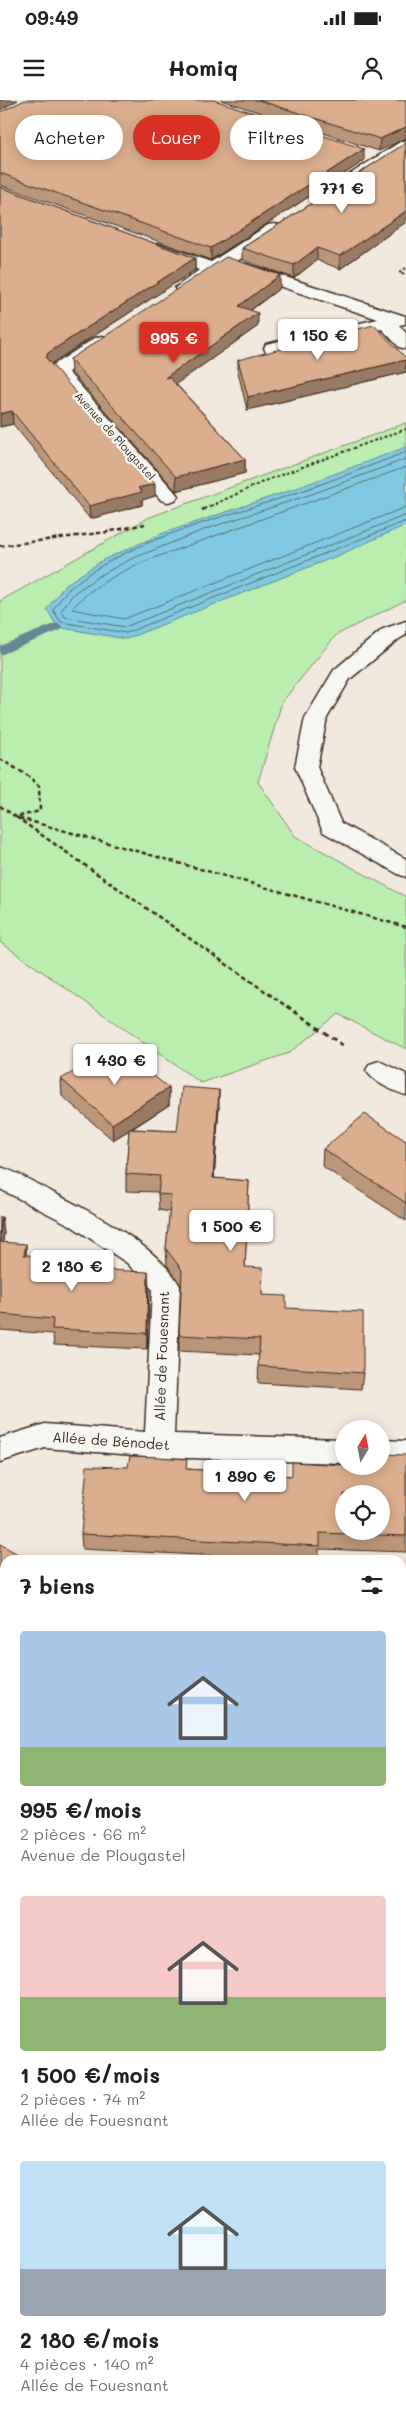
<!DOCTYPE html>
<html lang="fr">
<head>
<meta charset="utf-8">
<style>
  :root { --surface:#fff; --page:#f2f2f2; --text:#202124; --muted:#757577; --accent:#d93025 }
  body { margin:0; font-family:Mali,sans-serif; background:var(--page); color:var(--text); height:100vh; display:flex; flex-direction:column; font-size:19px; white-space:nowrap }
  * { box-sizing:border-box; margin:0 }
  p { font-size:16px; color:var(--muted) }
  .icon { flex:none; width:28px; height:28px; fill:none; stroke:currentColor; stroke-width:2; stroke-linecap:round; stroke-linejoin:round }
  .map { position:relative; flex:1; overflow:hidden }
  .panel { position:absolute; left:0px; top:1455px; width:406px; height:866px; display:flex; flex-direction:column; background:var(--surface); border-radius:15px 15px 0 0; box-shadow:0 2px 12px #0003 }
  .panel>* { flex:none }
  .guide { position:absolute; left:15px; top:15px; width:376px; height:45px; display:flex; gap:10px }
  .needle { width:32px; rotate:10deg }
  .tools { position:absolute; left:335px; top:1320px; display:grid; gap:10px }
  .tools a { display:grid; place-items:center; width:55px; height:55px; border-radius:50%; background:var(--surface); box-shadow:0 2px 12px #0003; font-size:25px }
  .price { position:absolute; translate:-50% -42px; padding:0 11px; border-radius:5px; background:#fff; color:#222; font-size:16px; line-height:32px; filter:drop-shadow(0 1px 2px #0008) }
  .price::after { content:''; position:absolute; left:50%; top:30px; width:15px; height:11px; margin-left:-8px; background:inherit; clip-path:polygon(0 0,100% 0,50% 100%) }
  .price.on { background:var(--accent); color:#fff }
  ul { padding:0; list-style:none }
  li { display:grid; align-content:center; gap:10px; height:265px; padding:0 20px }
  li span { display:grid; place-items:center; height:155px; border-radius:5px; color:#555 }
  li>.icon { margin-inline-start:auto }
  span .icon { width:90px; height:90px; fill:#fffc; stroke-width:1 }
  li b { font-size:21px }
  h2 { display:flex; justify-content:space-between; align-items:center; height:60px; padding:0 20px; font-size:21px }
  .chip { padding:0 18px; border-radius:22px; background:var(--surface); box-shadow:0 2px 12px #0003; font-size:18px; line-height:45px }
  .chip.on { background:var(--accent); color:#fff }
  .status { display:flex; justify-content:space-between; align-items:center; height:35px; padding:0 25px; background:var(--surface); direction:ltr }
  .status svg { height:14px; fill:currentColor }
  header { display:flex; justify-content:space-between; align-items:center; height:65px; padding:0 20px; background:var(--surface); font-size:22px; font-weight:700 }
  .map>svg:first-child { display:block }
</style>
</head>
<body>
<div class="status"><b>09:49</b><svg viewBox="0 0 49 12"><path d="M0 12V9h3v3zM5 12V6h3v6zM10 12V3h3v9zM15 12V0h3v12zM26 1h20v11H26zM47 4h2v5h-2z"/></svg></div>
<header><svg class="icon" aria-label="menu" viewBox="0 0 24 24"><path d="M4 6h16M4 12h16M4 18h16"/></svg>Homiq<svg class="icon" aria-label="person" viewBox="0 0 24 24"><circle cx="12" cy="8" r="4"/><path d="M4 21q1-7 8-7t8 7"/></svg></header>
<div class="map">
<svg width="406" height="2321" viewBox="0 0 406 2321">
  <rect width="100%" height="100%" fill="#f1e8de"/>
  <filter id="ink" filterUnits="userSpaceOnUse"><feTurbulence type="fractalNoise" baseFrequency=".02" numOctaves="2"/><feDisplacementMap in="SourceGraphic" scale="10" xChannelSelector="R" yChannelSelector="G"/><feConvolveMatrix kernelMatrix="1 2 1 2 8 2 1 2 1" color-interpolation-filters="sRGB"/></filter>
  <g filter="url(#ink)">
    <path fill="#baeeaf" stroke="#7a8c66" d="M406,323V500L336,535L282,602L258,682L295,736L406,797V949L338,914L289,953L201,983L0,842V501L150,417Z"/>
    <path fill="#81c9e2" stroke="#658994" d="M406,347V425L337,456L126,539L57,527L47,509L65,485L103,460L161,434L297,388Z"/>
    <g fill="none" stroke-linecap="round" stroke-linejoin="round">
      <path stroke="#576a6c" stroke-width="1" d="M406,352C365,368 323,384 281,398C215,420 122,442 69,489C63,495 58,503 53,510L61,522L126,533L406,421
        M406,359L312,394L206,429L131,459L99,476L74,493L61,511L65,517L125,527L406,415
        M406,367L140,463C114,476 90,487 72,509L124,519L406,407"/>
      <path fill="#658994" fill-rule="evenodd" d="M57,523L63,527L61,530L0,555V546Z"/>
      <g stroke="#3b2a1e" stroke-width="3">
        <path id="minor" d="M406,40V52L333,98H321L319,94L400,42Z
          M274,124L280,125L283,129L280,133L190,192H178L175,188L199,170L153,153L150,149L153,145L159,144L211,162L268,125Z
          M246,164L405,216V224L399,225L406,233V249L399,247L382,229L273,254L266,252L264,248L266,244L378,219L240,173L237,169L240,165Z
          M102,236L109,238L111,242L109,246L68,272L175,392L178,396L175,400L168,402L161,400L48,271L50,267L95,238Z
          M406,521V535L399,539L350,579L327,618L317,667L341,723L406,759V777L398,774L323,732L295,667L305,618L334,570L383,529Z
          M379,961L406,974V995C392,991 373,982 366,970L370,964Z
          M0,1067C17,1072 33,1082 48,1090C89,1111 158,1145 180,1186L174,1334L344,1339V1363L159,1357L45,1348L0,1362V1338L45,1324L145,1332L152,1189L127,1163L70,1125L0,1089Z
          M381,1340L406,1341V1365L381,1364Z
          M0,1706L5,1708V1739L0,1737Z
          M5,1807V1847L0,1849V1809Z
          M401,1941L406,1943V1978L401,1977Z"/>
      </g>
      <path stroke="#3b2a1e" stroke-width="2" stroke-dasharray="3 2.5" stroke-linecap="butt" d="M406,168L399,173L406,175
        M215,404L267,380L406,329"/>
      <path stroke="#3b2a1e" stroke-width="2.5" stroke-dasharray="4.5 3" stroke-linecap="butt" d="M202,410L218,403
        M0,446L107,432L145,424
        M0,659L27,675L39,686L40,711L16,717L0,706
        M16,717L289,908
        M19,718L406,827"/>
      <path stroke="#3b2a1e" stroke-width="3" stroke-dasharray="5 4" stroke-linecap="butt" d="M287,906L345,947"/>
      <use href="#minor" fill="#f6f6f2" fill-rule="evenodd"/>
    </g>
    <path fill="#bc9679" stroke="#3b2a1e" d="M221,0H406L379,51Z
      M0,12L364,61L211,160L0,85Z
      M406,43V122L340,169L317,160L294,178L242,160V148Z
      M0,87L195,158V170L51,264L155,396L142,400V405L90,419L13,324L0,327Z
      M280,188L251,210L258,226L176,284L245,359V373L176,391L71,272L70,259Z
      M406,258V272L247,310L238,272V260Z
      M119,964L169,988V1005L132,1029L177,1031L219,1006L214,1078L249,1081L245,1167L262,1195L286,1208L363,1273L361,1289L258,1283L259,1255L179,1251V1235L181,1185L167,1165L166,1149L170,1112L159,1110L158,1092L126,1091V1074L129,1030L113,1040L62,996L61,979Z
      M406,1041V1121L322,1066L323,1049Z
      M0,1117L4,1133L3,1142L27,1156L87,1169L149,1188L147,1249L54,1245L53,1234L0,1230Z
      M406,1355V1452L319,1449V1460H297L82,1449L81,1434L128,1367L187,1369L292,1376L344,1365L381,1366Z
      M401,1669L405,1686H406V1802L401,1800Z
      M5,1956V2028L0,2026V1967Z
      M401,2028L406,2031V2137L401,2134Z
      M249,2316H321L319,2321H259Z"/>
    <path fill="#997a63" stroke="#3b2a1e" d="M0,0H18L0,10Z
      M406,27V38L379,51L380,39Z
      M364,49V61L211,160V148Z
      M406,111V122L340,169V156Z
      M317,148V160L294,178V165Z
      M195,158V170L49,265L46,258L48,253Z
      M280,175V188L239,219V206Z
      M258,213V226L166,291L165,278Z
      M406,260V272L247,310L248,297Z
      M12,311L13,324L0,327V314Z
      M245,359V373L176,391V377Z
      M155,384V396L142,400V405L90,419L89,406L138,388Z
      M169,988V1005L113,1040L112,1024Z
      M219,990V1006L213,1095V1078Z
      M2,1117L4,1133L1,1158L0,1135Z
      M26,1144L27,1160L24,1155Z
      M148,1172L149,1188L147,1249V1233Z
      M5,1576V1594L0,1600V1582Z
      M406,1674L405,1685L401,1693V1683Z
      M5,2210V2225L0,2237V2221Z
      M319,2316H321L319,2321H316Z"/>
    <path fill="#dbae8d" stroke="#3b2a1e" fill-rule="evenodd" d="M25,0H214L364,49L211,148L0,73V12Z
      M258,0H406V27L380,39Z
      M406,43V111L340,156L317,148L294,165L242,148Z
      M0,87L195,158L48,253L46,258L155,384L138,388L142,392L89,406L12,311L0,314Z
      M226,157L280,175L239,206L258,213L165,278L169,277L245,359L176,377L70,259Z
      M374,225L406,258V260L248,297L238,260Z
      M106,953L119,964L131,958L169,988L112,1024L61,979Z
      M182,987L219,990L213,1078L249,1081L245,1167L263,1168L262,1195L286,1196V1208L363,1212V1273L258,1266L260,1239L179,1235L182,1170L166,1149L171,1095L158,1094L160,1076L126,1074L129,1029L177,1031Z
      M365,1014L406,1041V1103L323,1049Z
      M0,1117H2L0,1135Z
      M0,1142L26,1144L24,1155L86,1157V1169L148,1172L147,1233L52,1229L53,1219L0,1214Z
      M381,1354L406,1355V1436L320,1433V1446L81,1434L87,1366L128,1367L130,1356L158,1357L187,1359L186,1369L292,1376V1362L344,1365V1366H381ZM344,1394H381V1431H344Z
      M0,1444L28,1460H5V1576L0,1582Z
      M401,1669L406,1671V1674L401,1683Z
      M401,1683L406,1686V1788L401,1786Z
      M5,1956V2017L0,2015V1967Z
      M401,2028L406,2031V2124L401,2121Z
      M0,2122L5,2124V2210L0,2221Z
      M262,2316H275L272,2321Z
      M276,2316H319L316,2321H283Z"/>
  </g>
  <g text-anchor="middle" stroke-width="5" stroke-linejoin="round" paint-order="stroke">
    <g font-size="11" fill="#3b2a1e" stroke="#f6f6f2">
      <text transform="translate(115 336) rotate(48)" y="4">Avenue de Plougastel</text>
    </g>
    <g font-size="14" fill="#3b2a1e" stroke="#f6f6f2">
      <text transform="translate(162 1256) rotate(-88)" y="5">Allée de Fouesnant</text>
      <text transform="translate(111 1341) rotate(4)" y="5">Allée de Bénodet</text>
    </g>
  </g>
</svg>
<div class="tools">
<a><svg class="needle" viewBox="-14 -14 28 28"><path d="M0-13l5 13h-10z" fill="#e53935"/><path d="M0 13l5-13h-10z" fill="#757577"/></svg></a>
<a><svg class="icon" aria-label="locate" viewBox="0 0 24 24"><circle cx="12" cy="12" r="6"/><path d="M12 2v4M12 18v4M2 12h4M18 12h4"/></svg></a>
</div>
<b class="price" style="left:342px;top:114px">771 €</b>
<b class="price" style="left:318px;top:261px">1 150 €</b>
<b class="price on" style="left:174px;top:264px">995 €</b>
<b class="price" style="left:115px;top:986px">1 430 €</b>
<b class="price" style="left:231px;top:1152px">1 500 €</b>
<b class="price" style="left:72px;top:1192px">2 180 €</b>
<b class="price" style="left:245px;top:1402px">1 890 €</b>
<div class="guide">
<a class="chip">Acheter</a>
<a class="chip on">Louer</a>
<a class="chip">Filtres</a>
</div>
<section class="panel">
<h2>7 biens<svg class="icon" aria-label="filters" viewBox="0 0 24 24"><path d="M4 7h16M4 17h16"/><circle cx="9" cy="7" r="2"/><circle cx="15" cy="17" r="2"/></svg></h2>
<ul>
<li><span style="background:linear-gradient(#a9c7e8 75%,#8fb573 0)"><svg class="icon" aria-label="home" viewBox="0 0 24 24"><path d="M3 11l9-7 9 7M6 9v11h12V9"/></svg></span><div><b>995 €/mois</b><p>2 pièces · 66 m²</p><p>Avenue de Plougastel</p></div></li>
<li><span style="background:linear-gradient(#f6c9c9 65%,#8fb573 0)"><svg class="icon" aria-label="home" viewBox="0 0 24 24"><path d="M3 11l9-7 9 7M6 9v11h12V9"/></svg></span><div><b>1 500 €/mois</b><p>2 pièces · 74 m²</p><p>Allée de Fouesnant</p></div></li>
<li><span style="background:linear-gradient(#bfe0f5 70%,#9aa5b1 0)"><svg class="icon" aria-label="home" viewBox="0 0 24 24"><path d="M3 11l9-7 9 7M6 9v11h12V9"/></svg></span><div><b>2 180 €/mois</b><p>4 pièces · 140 m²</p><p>Allée de Fouesnant</p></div></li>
</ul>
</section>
</div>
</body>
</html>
